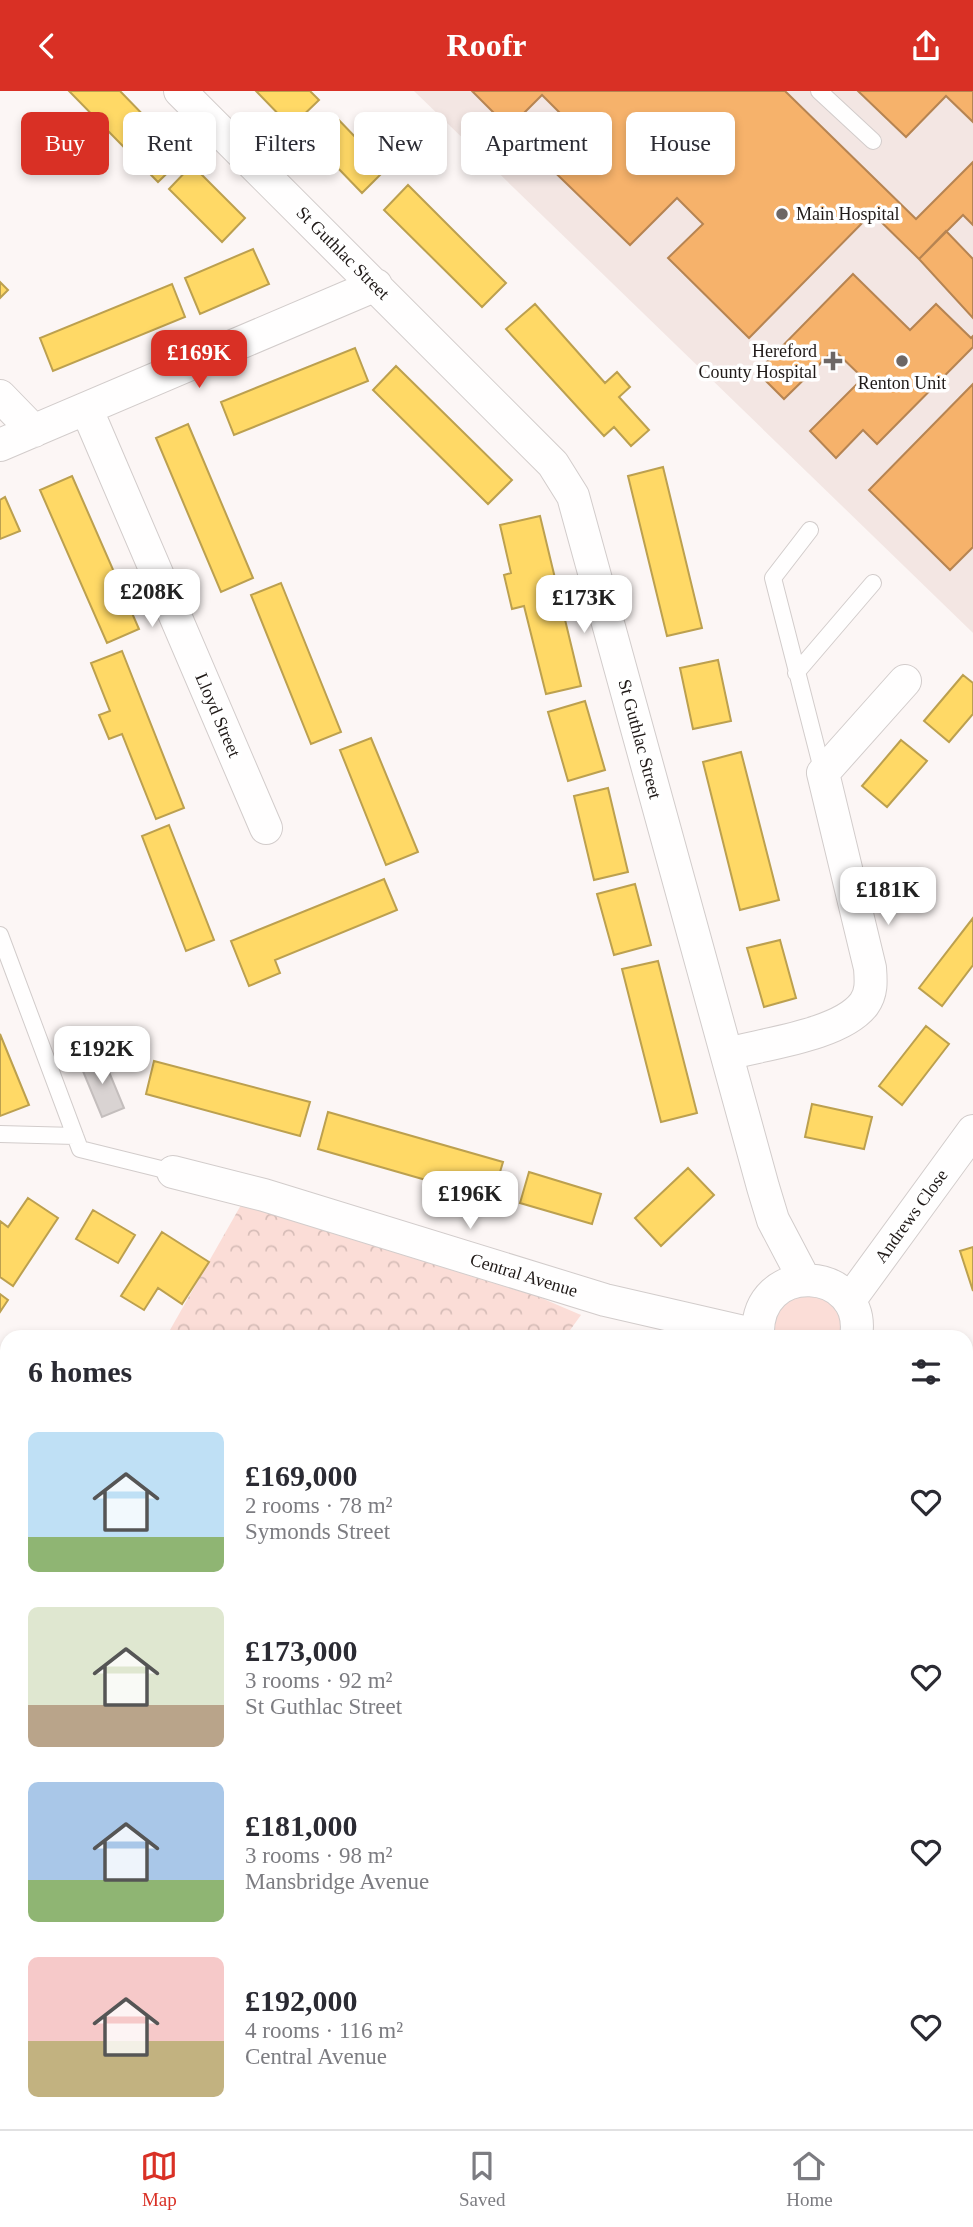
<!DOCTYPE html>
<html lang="en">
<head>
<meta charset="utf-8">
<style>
  :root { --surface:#fff; --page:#f7f7f7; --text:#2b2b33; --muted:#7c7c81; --line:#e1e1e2; --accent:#d93025 }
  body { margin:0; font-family:"Times New Roman",serif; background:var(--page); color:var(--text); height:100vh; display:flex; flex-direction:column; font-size:26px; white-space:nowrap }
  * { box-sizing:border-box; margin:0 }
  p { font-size:23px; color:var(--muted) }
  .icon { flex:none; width:38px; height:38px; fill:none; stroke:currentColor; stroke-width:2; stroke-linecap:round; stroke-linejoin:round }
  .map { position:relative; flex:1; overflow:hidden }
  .panel { position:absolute; left:0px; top:1239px; width:973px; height:800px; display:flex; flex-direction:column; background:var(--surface); border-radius:21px 21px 0 0; box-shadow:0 4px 10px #0003 }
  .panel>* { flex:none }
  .banner { position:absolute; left:21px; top:21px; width:931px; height:63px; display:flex; gap:14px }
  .price { position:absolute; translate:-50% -60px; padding:0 16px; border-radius:14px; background:#fff; color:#222; font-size:23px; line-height:46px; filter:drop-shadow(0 2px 4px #0008) }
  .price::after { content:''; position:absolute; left:50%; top:42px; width:21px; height:16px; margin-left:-10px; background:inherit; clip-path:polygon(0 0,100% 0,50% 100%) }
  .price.on { background:var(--accent); color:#fff }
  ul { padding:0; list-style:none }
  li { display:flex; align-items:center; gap:21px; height:175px; padding:0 28px }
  li span { display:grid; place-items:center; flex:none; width:196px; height:140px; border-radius:10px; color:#555 }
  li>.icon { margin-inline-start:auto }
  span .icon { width:84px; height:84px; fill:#fffc; stroke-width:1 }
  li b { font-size:30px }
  h2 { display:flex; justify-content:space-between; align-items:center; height:84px; padding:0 28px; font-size:30px }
  .pill { padding:0 24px; border-radius:10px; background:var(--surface); box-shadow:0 4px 10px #0003; font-size:24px; line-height:63px }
  .pill.on { background:var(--accent); color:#fff }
  header { display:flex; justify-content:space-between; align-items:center; height:91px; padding:0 28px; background:var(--accent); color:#fff; font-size:32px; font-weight:800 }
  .tab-bar { display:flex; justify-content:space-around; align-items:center; height:98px; border-top:2px solid var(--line); background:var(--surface); font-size:19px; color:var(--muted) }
  .tab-bar a { display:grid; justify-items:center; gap:4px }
  .tab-bar .on { color:var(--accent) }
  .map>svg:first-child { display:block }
</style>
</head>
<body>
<header><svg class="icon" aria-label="back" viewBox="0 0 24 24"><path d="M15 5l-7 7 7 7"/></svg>Roofr<svg class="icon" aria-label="share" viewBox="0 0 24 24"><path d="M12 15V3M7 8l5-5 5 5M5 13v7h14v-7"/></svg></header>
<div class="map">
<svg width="973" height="2038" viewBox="0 0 973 2038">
  <defs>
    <pattern id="park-crowns" width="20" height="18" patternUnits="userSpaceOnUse" patternTransform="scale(1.75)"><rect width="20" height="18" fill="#fbddd7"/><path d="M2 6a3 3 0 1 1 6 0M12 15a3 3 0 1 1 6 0" fill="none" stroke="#d7bdb8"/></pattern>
  </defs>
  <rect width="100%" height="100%" fill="#fcf6f5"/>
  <path fill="#f3e6e3" d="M414,0H973V542L971,540Z"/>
  <path fill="#fbddd7" d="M817,1189L856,1246H758V1228Z"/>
  <path fill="url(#park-crowns)" d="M241,1114L539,1206L581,1224L565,1246H166Z"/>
  <path fill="#ffd966" stroke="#bca04f" stroke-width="2" d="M69,0H120L184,66L158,91Z
    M256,0H310L319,9L291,36Z
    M334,24L386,78L362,102L309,47Z
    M192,74L245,127L222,151L169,98Z
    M408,94L506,192L482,216L384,119Z
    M253,158L269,193L200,223L185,187Z
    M0,191L8,199L0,207Z
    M172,193L185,226L53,280L40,247Z
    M535,213L605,292L617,281L630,296L619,306L649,339L631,355L614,336L604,345L506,238Z
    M355,257L368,290L234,344L221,311Z
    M396,275L512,389L488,413L373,299Z
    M188,333L253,487L221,501L156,347Z
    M663,376L702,537L667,545L628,385Z
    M72,385L139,538L107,552L40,399Z
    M5,406L20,440L0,448V409Z
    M540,425L581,595L546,603L524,515L512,518L504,484L511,482L500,434Z
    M281,492L341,641L311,653L251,504Z
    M122,560L184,717L156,728L122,643L109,648L99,624L110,620L91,572Z
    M718,569L731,630L693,638L680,577Z
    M963,584L973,592V623L949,651L924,630Z
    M585,610L605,679L568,690L548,621Z
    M371,647L418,761L386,774L340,659Z
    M901,649L927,670L887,716L862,695Z
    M741,661L779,809L740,819L703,671Z
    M608,697L628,781L594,789L574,705Z
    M169,734L214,849L186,860L142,745Z
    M384,788L397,819L275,869L280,882L249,895L231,850Z
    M635,793L651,854L614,864L597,803Z
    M973,827V874L942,915L919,897Z
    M780,849L796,907L764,916L747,857Z
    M658,870L697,1022L661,1031L622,878Z
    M926,935L949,953L902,1014L879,995Z
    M0,943L29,1014L0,1025Z
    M154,970L310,1011L300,1045L146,1003Z
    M812,1013L872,1026L864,1058L805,1046Z
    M328,1021L503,1071L492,1108L318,1058Z
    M688,1077L714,1104L661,1155L635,1127Z
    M529,1081L601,1103L592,1133L520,1112Z
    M28,1107L58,1127L13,1195L0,1186V1130L8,1136Z
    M93,1119L135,1144L118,1172L76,1148Z
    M162,1141L209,1171L182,1213L158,1197L144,1219L121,1205Z
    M973,1156V1200L960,1160Z
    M0,1203L8,1209L0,1221Z
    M966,1349L973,1351V1380L966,1379Z
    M0,1369L7,1373V1384L0,1394Z
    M98,2032L104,2038H87L96,2032Z
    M261,2032H318L328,2038H258Z
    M526,2032H594L602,2038H535Z
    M744,2032H759L755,2038Z
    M877,2032H924L919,2038H883Z"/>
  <path fill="#f6b26b" stroke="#b68452" stroke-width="2" d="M472,0H785L916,128L973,71V134L963,124L919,168L872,122L749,247L668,167L703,133L677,107L630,154L537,64L569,31L542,4L509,37Z
    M858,0H973V31L946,5L906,46Z
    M946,140L973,168V227L919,168Z
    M853,183L910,239L936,213L971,247L973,245V256L877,353L863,339L836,367L810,340L863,287L834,259L784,308L757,281Z
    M973,293V456L950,479L869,399Z"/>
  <path fill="#76a5af" stroke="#5c7b82" stroke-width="2" d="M7,1659V1716L0,1711V1669Z"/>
  <path fill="#d9d3d2" stroke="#c4bebd" stroke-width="2" d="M102,964L124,1017L102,1026L80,973Z
    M0,1510L7,1514V1549L0,1560Z"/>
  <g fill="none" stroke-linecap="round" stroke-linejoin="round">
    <g stroke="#d2cccb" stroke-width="18">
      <path id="service" d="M819,0L873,50
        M810,439L773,487L823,682
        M796,582L873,492
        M0,844L80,1058L173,1081
        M0,1043L75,1045
        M0,1568L7,1557
        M21,2038L25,2032"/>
    </g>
    <g stroke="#d2cccb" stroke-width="34">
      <path id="minor" d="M180,0L553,373L573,405L763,1096L773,1129L804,1188
        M0,305L34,340
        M87,319L266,737
        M0,354L376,194
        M727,963C763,953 841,944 864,913C872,902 871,890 870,877L823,682L905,590
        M173,1081L264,1104L605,1209L757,1244
        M849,1210L973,1040
        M758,1246C754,1166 868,1175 856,1246
        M966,1280L973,1282
        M0,1338L7,1341
        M966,1682L973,1687
        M210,2038L216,2032"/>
    </g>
    <g stroke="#d6d2d1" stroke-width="41">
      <path id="trunk" d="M0,1776L7,1780
        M404,2032L414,2038"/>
    </g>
    <use href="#service" stroke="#fffefe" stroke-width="16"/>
    <use href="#minor" stroke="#fffefe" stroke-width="32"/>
    <use href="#trunk" stroke="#f0e6e4" stroke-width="38"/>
  </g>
  <g fill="#6d6765" stroke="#fff" stroke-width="2.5">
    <circle cx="782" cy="123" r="7"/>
    <path d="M829.5 259.5h7v7h7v7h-7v7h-7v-7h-7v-7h7z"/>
    <circle cx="902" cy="270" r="7"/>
  </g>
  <g text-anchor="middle" stroke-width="7" stroke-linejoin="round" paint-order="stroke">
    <g font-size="18" fill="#201a18" stroke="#fff" text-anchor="start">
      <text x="796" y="129">Main Hospital</text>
      <text x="817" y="266" text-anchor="end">Hereford<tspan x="817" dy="21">County Hospital</tspan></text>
      <text x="902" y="298" text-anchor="middle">Renton Unit</text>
    </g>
    <g font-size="18" fill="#201a18" stroke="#fff">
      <text transform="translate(343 162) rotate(45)" y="6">St Guthlac Street</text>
      <text transform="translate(218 624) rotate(67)" y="6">Lloyd Street</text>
      <text transform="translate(640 648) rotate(75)" y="6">St Guthlac Street</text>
      <text transform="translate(911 1125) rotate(-54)" y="6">Andrews Close</text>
      <text transform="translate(524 1184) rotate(17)" y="6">Central Avenue</text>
    </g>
  </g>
</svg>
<b class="price on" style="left:199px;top:299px">£169K</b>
<b class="price" style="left:152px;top:538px">£208K</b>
<b class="price" style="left:584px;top:544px">£173K</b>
<b class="price" style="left:888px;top:836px">£181K</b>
<b class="price" style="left:102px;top:995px">£192K</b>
<b class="price" style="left:470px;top:1140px">£196K</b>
<div class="banner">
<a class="pill on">Buy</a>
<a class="pill">Rent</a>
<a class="pill">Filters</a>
<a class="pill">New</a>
<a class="pill">Apartment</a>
<a class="pill">House</a>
</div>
<section class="panel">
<h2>6 homes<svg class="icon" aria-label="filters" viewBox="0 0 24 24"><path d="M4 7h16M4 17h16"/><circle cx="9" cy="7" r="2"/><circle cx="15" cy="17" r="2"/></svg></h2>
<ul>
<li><span style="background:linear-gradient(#bfe0f5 75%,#8fb573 0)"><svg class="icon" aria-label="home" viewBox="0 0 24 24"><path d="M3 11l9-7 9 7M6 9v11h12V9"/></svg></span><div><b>£169,000</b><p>2 rooms · 78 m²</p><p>Symonds Street</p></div><svg class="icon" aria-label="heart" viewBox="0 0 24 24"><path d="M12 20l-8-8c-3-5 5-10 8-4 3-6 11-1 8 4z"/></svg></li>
<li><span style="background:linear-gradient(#dfe7d0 70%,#b9a48a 0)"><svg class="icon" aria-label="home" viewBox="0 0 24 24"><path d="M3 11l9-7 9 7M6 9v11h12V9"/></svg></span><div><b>£173,000</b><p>3 rooms · 92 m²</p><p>St Guthlac Street</p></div><svg class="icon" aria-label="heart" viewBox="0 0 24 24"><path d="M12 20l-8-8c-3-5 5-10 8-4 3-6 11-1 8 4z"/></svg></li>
<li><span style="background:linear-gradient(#a9c7e8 70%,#8fb573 0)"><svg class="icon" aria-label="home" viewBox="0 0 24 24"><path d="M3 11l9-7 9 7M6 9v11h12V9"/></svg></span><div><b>£181,000</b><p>3 rooms · 98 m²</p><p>Mansbridge Avenue</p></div><svg class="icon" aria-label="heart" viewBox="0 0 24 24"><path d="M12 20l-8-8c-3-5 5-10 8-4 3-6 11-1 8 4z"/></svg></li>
<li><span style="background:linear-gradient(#f6c9c9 60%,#c2b280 0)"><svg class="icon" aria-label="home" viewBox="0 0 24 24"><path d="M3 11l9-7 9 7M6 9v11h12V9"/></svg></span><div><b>£192,000</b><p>4 rooms · 116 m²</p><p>Central Avenue</p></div><svg class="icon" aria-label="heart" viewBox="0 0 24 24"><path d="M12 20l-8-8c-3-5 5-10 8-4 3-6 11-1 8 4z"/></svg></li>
</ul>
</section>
</div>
<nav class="tab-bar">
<a class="on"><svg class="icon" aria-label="map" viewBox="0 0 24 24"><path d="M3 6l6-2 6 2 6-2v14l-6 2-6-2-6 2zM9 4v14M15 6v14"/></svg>Map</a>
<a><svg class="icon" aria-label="saved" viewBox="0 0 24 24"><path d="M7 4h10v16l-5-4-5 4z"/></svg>Saved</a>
<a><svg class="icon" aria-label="home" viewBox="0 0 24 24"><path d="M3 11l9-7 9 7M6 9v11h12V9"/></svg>Home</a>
</nav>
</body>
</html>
